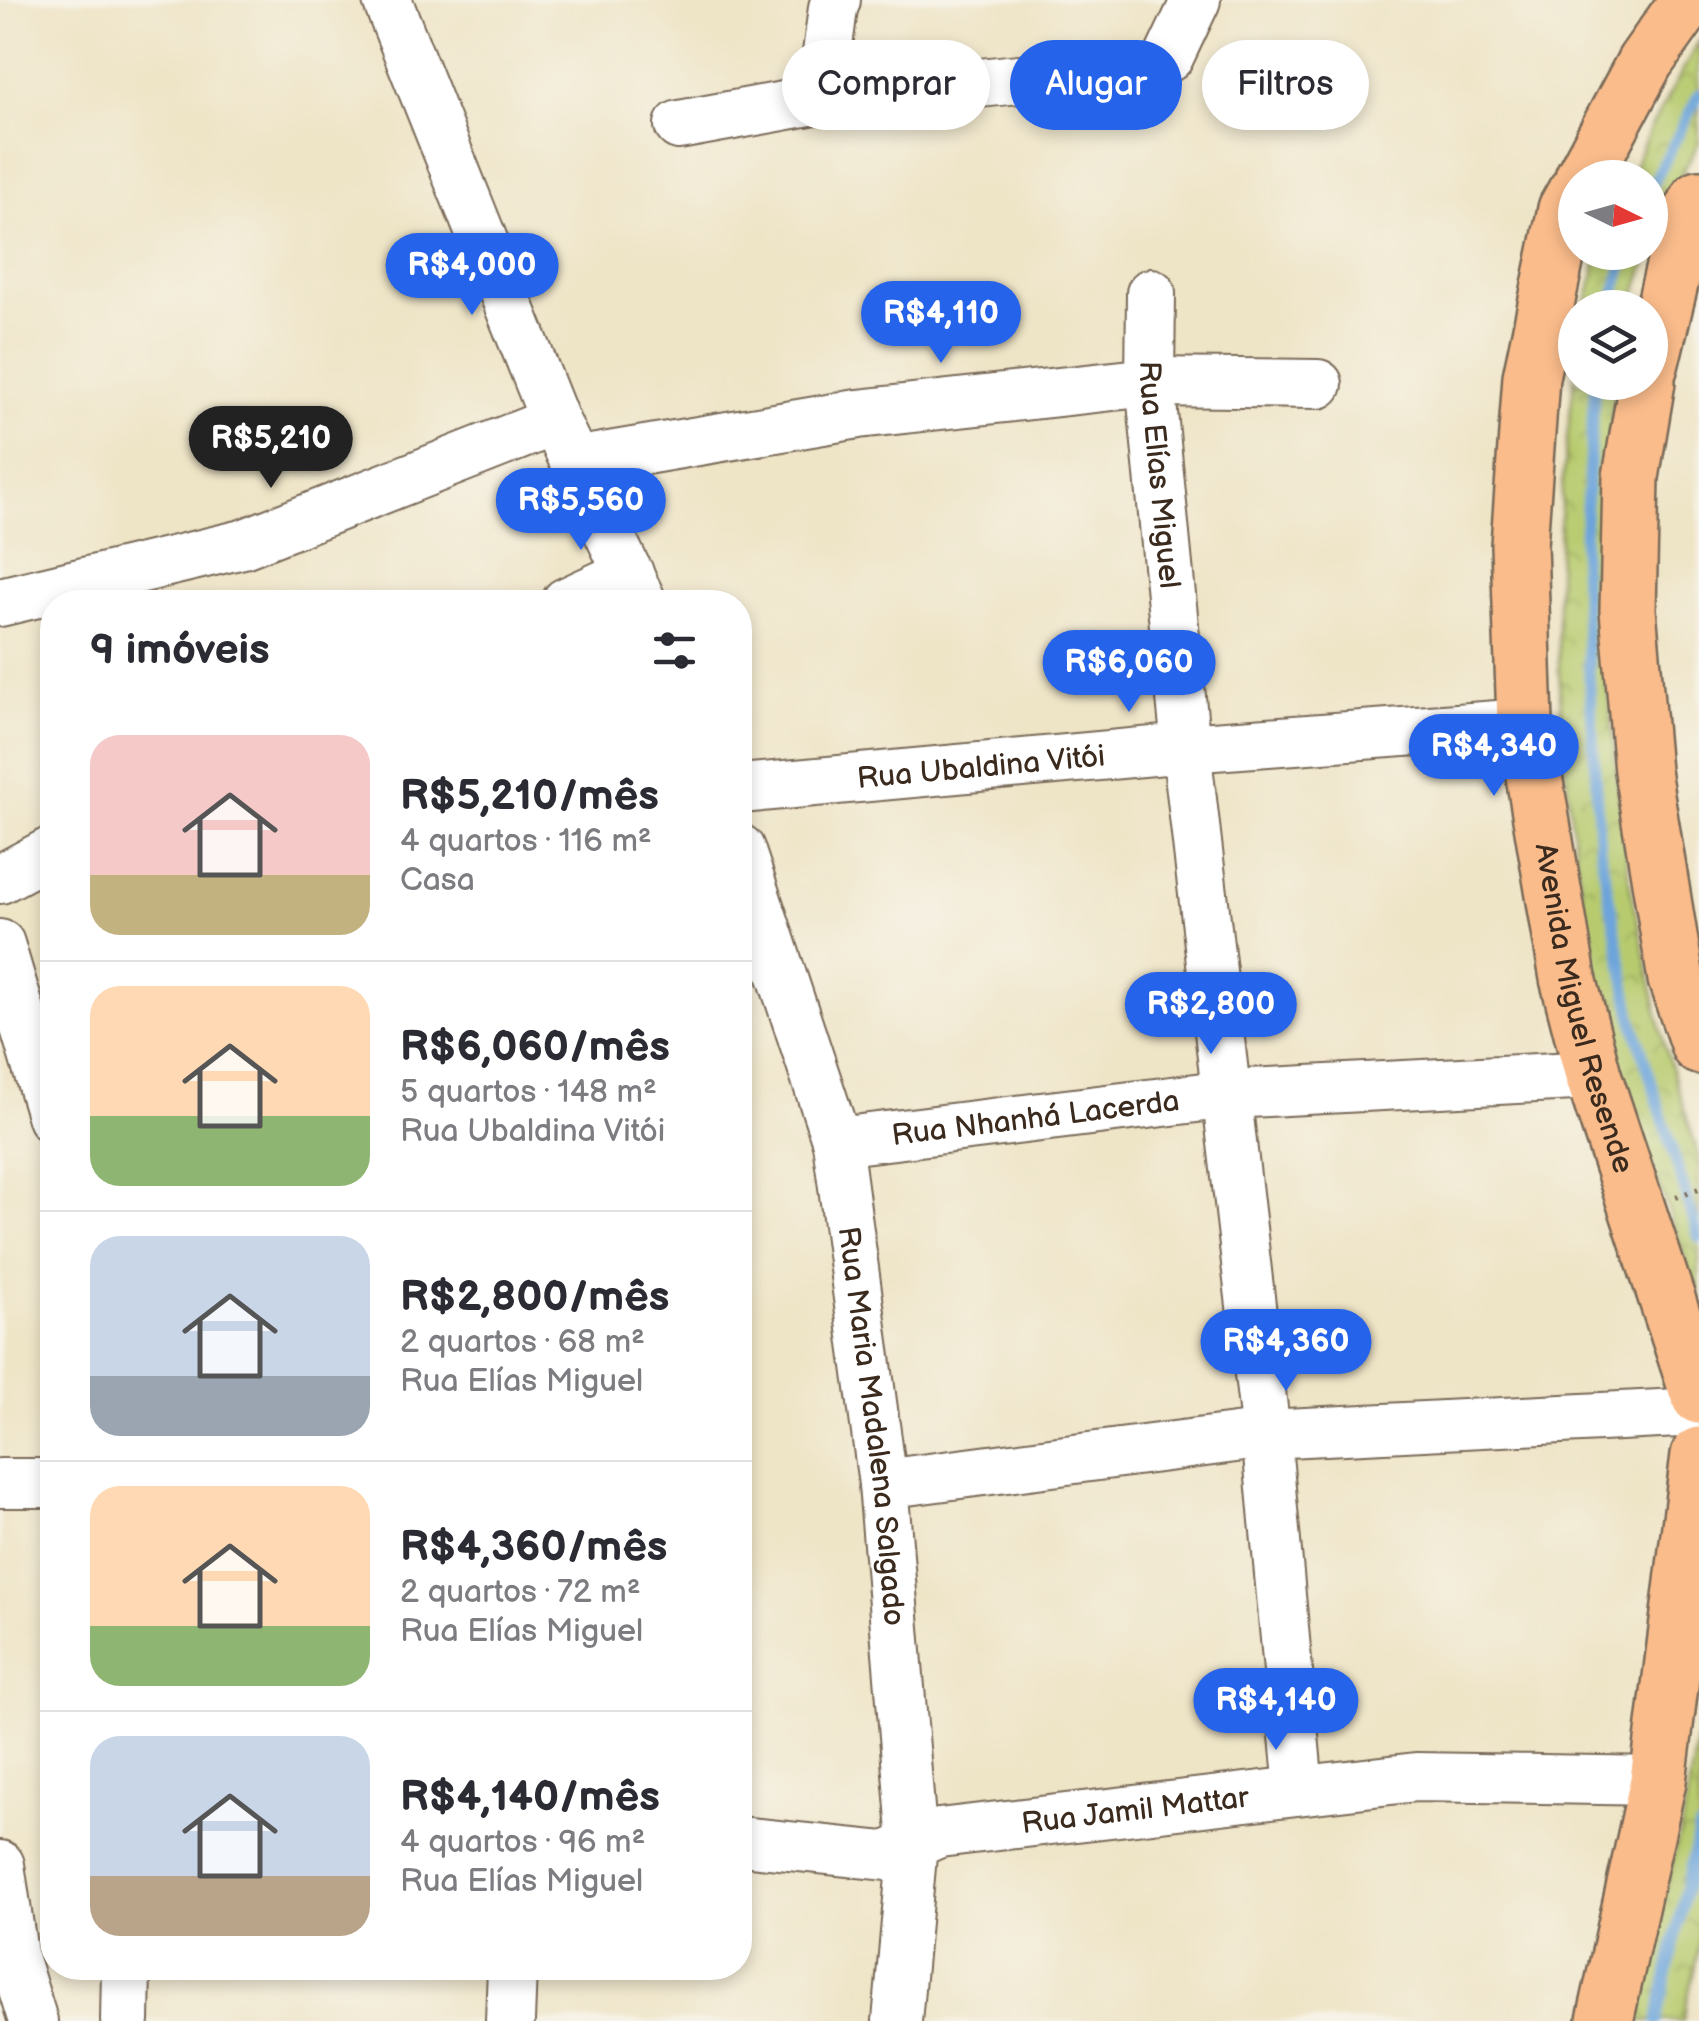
<!DOCTYPE html>
<html lang="pt">
<head>
<meta charset="utf-8">
<style>
  :root { --surface:#fff; --page:#f7f7f7; --text:#2b2b33; --muted:#7c7c81; --line:#e1e1e2; --accent:#2563eb }
  body { margin:0; font-family:"Balsamiq Sans",sans-serif; background:var(--page); color:var(--text); height:100vh; display:flex; flex-direction:column; font-size:38px; white-space:nowrap }
  * { box-sizing:border-box; margin:0 }
  p { font-size:32px; color:var(--muted) }
  .icon { flex:none; width:55px; height:55px; fill:none; stroke:currentColor; stroke-width:2; stroke-linecap:round; stroke-linejoin:round }
  .map { position:relative; flex:1; overflow:hidden }
  .drawer { position:absolute; left:40px; top:590px; width:712px; height:1390px; display:flex; flex-direction:column; background:var(--surface); border-radius:40px; box-shadow:0 5px 15px #0003 }
  .drawer>* { flex:none }
  .guide { position:absolute; left:782px; top:40px; width:765px; height:90px; display:flex; gap:20px }
  .needle { width:65px; rotate:95deg }
  .buttons { position:absolute; left:1558px; top:160px; display:grid; gap:20px }
  .buttons a { display:grid; place-items:center; width:110px; height:110px; border-radius:50%; background:var(--surface); box-shadow:0 5px 15px #0003; font-size:50px }
  .price { position:absolute; translate:-50% -85px; padding:0 22px; border-radius:35px; background:var(--accent); color:#fff; font-size:32px; line-height:65px; filter:drop-shadow(0 2px 5px #0008) }
  .price::after { content:''; position:absolute; left:50%; top:60px; width:30px; height:22px; margin-left:-15px; background:inherit; clip-path:polygon(0 0,100% 0,50% 100%) }
  .price.selected { background:#222; color:#fff }
  ul { padding:0; list-style:none }
  li { display:flex; align-items:center; gap:30px; height:250px; padding:0 50px }
  li+li { border-top:2px solid var(--line) }
  li span { display:grid; place-items:center; flex:none; width:280px; height:200px; border-radius:30px; color:#555 }
  li>.icon { margin-inline-start:auto }
  span .icon { width:120px; height:120px; fill:#fffc; stroke-width:1 }
  li b { font-size:42px }
  h2 { display:flex; justify-content:space-between; align-items:center; height:120px; padding:0 50px; font-size:42px }
  .tag { padding:0 35px; border-radius:45px; background:var(--surface); box-shadow:0 5px 15px #0003; font-size:35px; line-height:90px }
  .tag.selected { background:var(--accent); color:#fff }
  .map>svg:first-child { display:block }
</style>
</head>
<body>
<div class="map">
<svg width="1699" height="2021" viewBox="0 0 1699 2021">
  <defs>
    <pattern id="park-crowns" width="20" height="18" patternUnits="userSpaceOnUse" patternTransform="scale(2.5)"><rect width="20" height="18" fill="#b7cb6e"/><path d="M2 6a3 3 0 1 1 6 0M12 15a3 3 0 1 1 6 0" fill="none" stroke="#9eae5f"/></pattern>
  </defs>
  <rect width="100%" height="100%" fill="#f7f3e8"/>
  <filter id="ink" filterUnits="userSpaceOnUse"><feTurbulence type="fractalNoise" baseFrequency=".01" numOctaves="2"/><feDisplacementMap in="SourceGraphic" scale="20" xChannelSelector="R" yChannelSelector="G"/><feConvolveMatrix kernelMatrix="1 2 1 2 8 2 1 2 1" color-interpolation-filters="sRGB"/></filter>
  <filter id="wash" filterUnits="userSpaceOnUse"><feTurbulence type="fractalNoise" baseFrequency=".0048" numOctaves="4" result="noise"/><feDisplacementMap in="SourceGraphic" scale="40" xChannelSelector="R" yChannelSelector="G"/><feGaussianBlur stdDeviation="2.25" result="paint"/><feColorMatrix in="noise" values="0 0 0 0 0 0 0 0 0 0 0 0 0 0 0 0 0 1.4 0 .05"/><feComposite in="paint" operator="in"/></filter>
  <g filter="url(#wash)">
    <rect width="100%" height="100%" fill="#eee4c6"/>
    <path fill="url(#park-crowns)" stroke="#797a46" stroke-width="2.5" d="M1699,41V142L1671,195L1650,248V178H1629L1650,129Z
      M1599,253H1649L1632,307H1586Z
      M1575,376V382L1615,383L1600,527L1606,672L1629,880L1664,1043L1699,1158V1300C1688,1266 1677,1232 1664,1199C1653,1168 1638,1138 1629,1106C1563,871 1538,619 1575,376Z
      M1699,1727V1946L1683,2021H1635L1685,1809Z"/>
    <g fill="none" stroke-linecap="round" stroke-linejoin="round">
      <path stroke="#6ca4db" stroke-width="11" d="M1650,189L1699,94
        M1610,308L1627,252
        M1595,382L1582,564L1600,850L1633,1021L1699,1238
        M1657,2021L1699,1828"/>
    </g>
  </g>
  <g filter="url(#ink)">
    <g fill="none" stroke-linecap="round" stroke-linejoin="round">
      <g stroke="#7a6b59" stroke-width="52">
        <g id="minor">
          <path d="M387,0L555,421L642,602"/>
          <path d="M1169,57L1196,0"/>
          <path d="M821,99L833,8L836,0"/>
          <path d="M679,125L821,99L1019,79"/>
          <path id="s1" d="M1151,293L1150,382L1186,748L1266,1434L1299,1789"/>
          <path d="M574,462L858,414L1150,382L1318,384"/>
          <path d="M0,602L243,544L555,421"/>
          <path d="M566,602L629,573"/>
          <path id="s2" d="M740,789L1186,748L1525,723"/>
          <path id="s3" d="M740,849L837,1142L883,1484L913,1844L897,2021"/>
          <path d="M0,879L52,851"/>
          <path d="M0,944L52,1118"/>
          <path id="s4" d="M837,1142L1229,1094L1593,1075"/>
          <path d="M0,1483H52"/>
          <path d="M883,1484L1266,1434L1699,1412"/>
          <path id="s5" d="M740,1841L886,1856L939,1833L1416,1777L1658,1781"/>
          <path d="M0,1865L14,1960L33,2021"/>
          <path d="M125,2021L126,1968"/>
          <path d="M510,2021L512,1968"/>
        </g>
      </g>
      <g stroke="#7a6b59" stroke-width="60">
        <g id="major">
          <path d="M1583,178L1645,62L1689,0"/>
          <path id="s6" d="M1575,193L1566,209L1531,377L1519,545L1525,723L1568,978L1593,1075L1699,1396"/>
          <path d="M1650,366L1683,230L1699,198"/>
          <path d="M1647,382L1631,477L1628,610L1642,771L1676,979L1699,1046"/>
          <path d="M1605,2021L1658,1781L1699,1455"/>
        </g>
      </g>
      <path stroke="#7a6b59" stroke-width="6" stroke-dasharray="2.5 8" stroke-linecap="butt" d="M1676,1197L1699,1189"/>
      <use href="#minor" stroke="#fff" stroke-width="48"/>
      <use href="#major" stroke="#fabc8b" stroke-width="55"/>
    </g>
  </g>
  <g text-anchor="middle" stroke-width="9" stroke-linejoin="round" paint-order="stroke">
    <g font-size="30" fill="#3b2a1e" stroke="#f7f3e8">
      <text dy="10" stroke="none"><textPath href="#s1" startOffset="182">Rua Elías Miguel</textPath></text>
      <text dy="10" stroke="none"><textPath href="#s2" startOffset="242">Rua Ubaldina Vitói</textPath></text>
      <text dy="10" stroke="none"><textPath href="#s6" startOffset="828">Avenida Miguel Resende</textPath></text>
      <text dy="10" stroke="none"><textPath href="#s4" startOffset="200">Rua Nhanhá Lacerda</textPath></text>
      <text dy="10" stroke="none"><textPath href="#s3" startOffset="595">Rua Maria Madalena Salgado</textPath></text>
      <text dy="10" stroke="none"><textPath href="#s5" startOffset="402">Rua Jamil Mattar</textPath></text>
    </g>
  </g>
</svg>
<div class="buttons">
<a><svg class="needle" viewBox="-14 -14 28 28"><path d="M0-13l5 13h-10z" fill="#e53935"/><path d="M0 13l5-13h-10z" fill="#7c7c81"/></svg></a>
<a><svg class="icon" aria-label="layers" viewBox="0 0 24 24"><path d="M12 4l9 5-9 5-9-5zM3 14l9 5 9-5"/></svg></a>
</div>
<b class="price" style="left:472px;top:318px">R$4,000</b>
<b class="price" style="left:941px;top:366px">R$4,110</b>
<b class="price selected" style="left:271px;top:491px">R$5,210</b>
<b class="price" style="left:581px;top:553px">R$5,560</b>
<b class="price" style="left:1129px;top:715px">R$6,060</b>
<b class="price" style="left:1494px;top:799px">R$4,340</b>
<b class="price" style="left:1211px;top:1057px">R$2,800</b>
<b class="price" style="left:1286px;top:1394px">R$4,360</b>
<b class="price" style="left:1276px;top:1753px">R$4,140</b>
<div class="guide">
<a class="tag">Comprar</a>
<a class="tag selected">Alugar</a>
<a class="tag">Filtros</a>
</div>
<section class="drawer">
<h2>9 imóveis<svg class="icon" aria-label="filters" viewBox="0 0 24 24"><path d="M4 7h16M4 17h16"/><circle cx="9" cy="7" r="2"/><circle cx="15" cy="17" r="2"/></svg></h2>
<ul>
<li><span style="background:linear-gradient(#f6c9c9 70%,#c2b280 0)"><svg class="icon" aria-label="home" viewBox="0 0 24 24"><path d="M3 11l9-7 9 7M6 9v11h12V9"/></svg></span><div><b>R$5,210/mês</b><p>4 quartos · 116 m²</p><p>Casa</p></div></li>
<li><span style="background:linear-gradient(#ffd9b3 65%,#8fb573 0)"><svg class="icon" aria-label="home" viewBox="0 0 24 24"><path d="M3 11l9-7 9 7M6 9v11h12V9"/></svg></span><div><b>R$6,060/mês</b><p>5 quartos · 148 m²</p><p>Rua Ubaldina Vitói</p></div></li>
<li><span style="background:linear-gradient(#c9d6e8 70%,#9aa5b1 0)"><svg class="icon" aria-label="home" viewBox="0 0 24 24"><path d="M3 11l9-7 9 7M6 9v11h12V9"/></svg></span><div><b>R$2,800/mês</b><p>2 quartos · 68 m²</p><p>Rua Elías Miguel</p></div></li>
<li><span style="background:linear-gradient(#ffd9b3 70%,#8fb573 0)"><svg class="icon" aria-label="home" viewBox="0 0 24 24"><path d="M3 11l9-7 9 7M6 9v11h12V9"/></svg></span><div><b>R$4,360/mês</b><p>2 quartos · 72 m²</p><p>Rua Elías Miguel</p></div></li>
<li><span style="background:linear-gradient(#c9d6e8 70%,#b9a48a 0)"><svg class="icon" aria-label="home" viewBox="0 0 24 24"><path d="M3 11l9-7 9 7M6 9v11h12V9"/></svg></span><div><b>R$4,140/mês</b><p>4 quartos · 96 m²</p><p>Rua Elías Miguel</p></div></li>
</ul>
</section>
</div>
</body>
</html>
